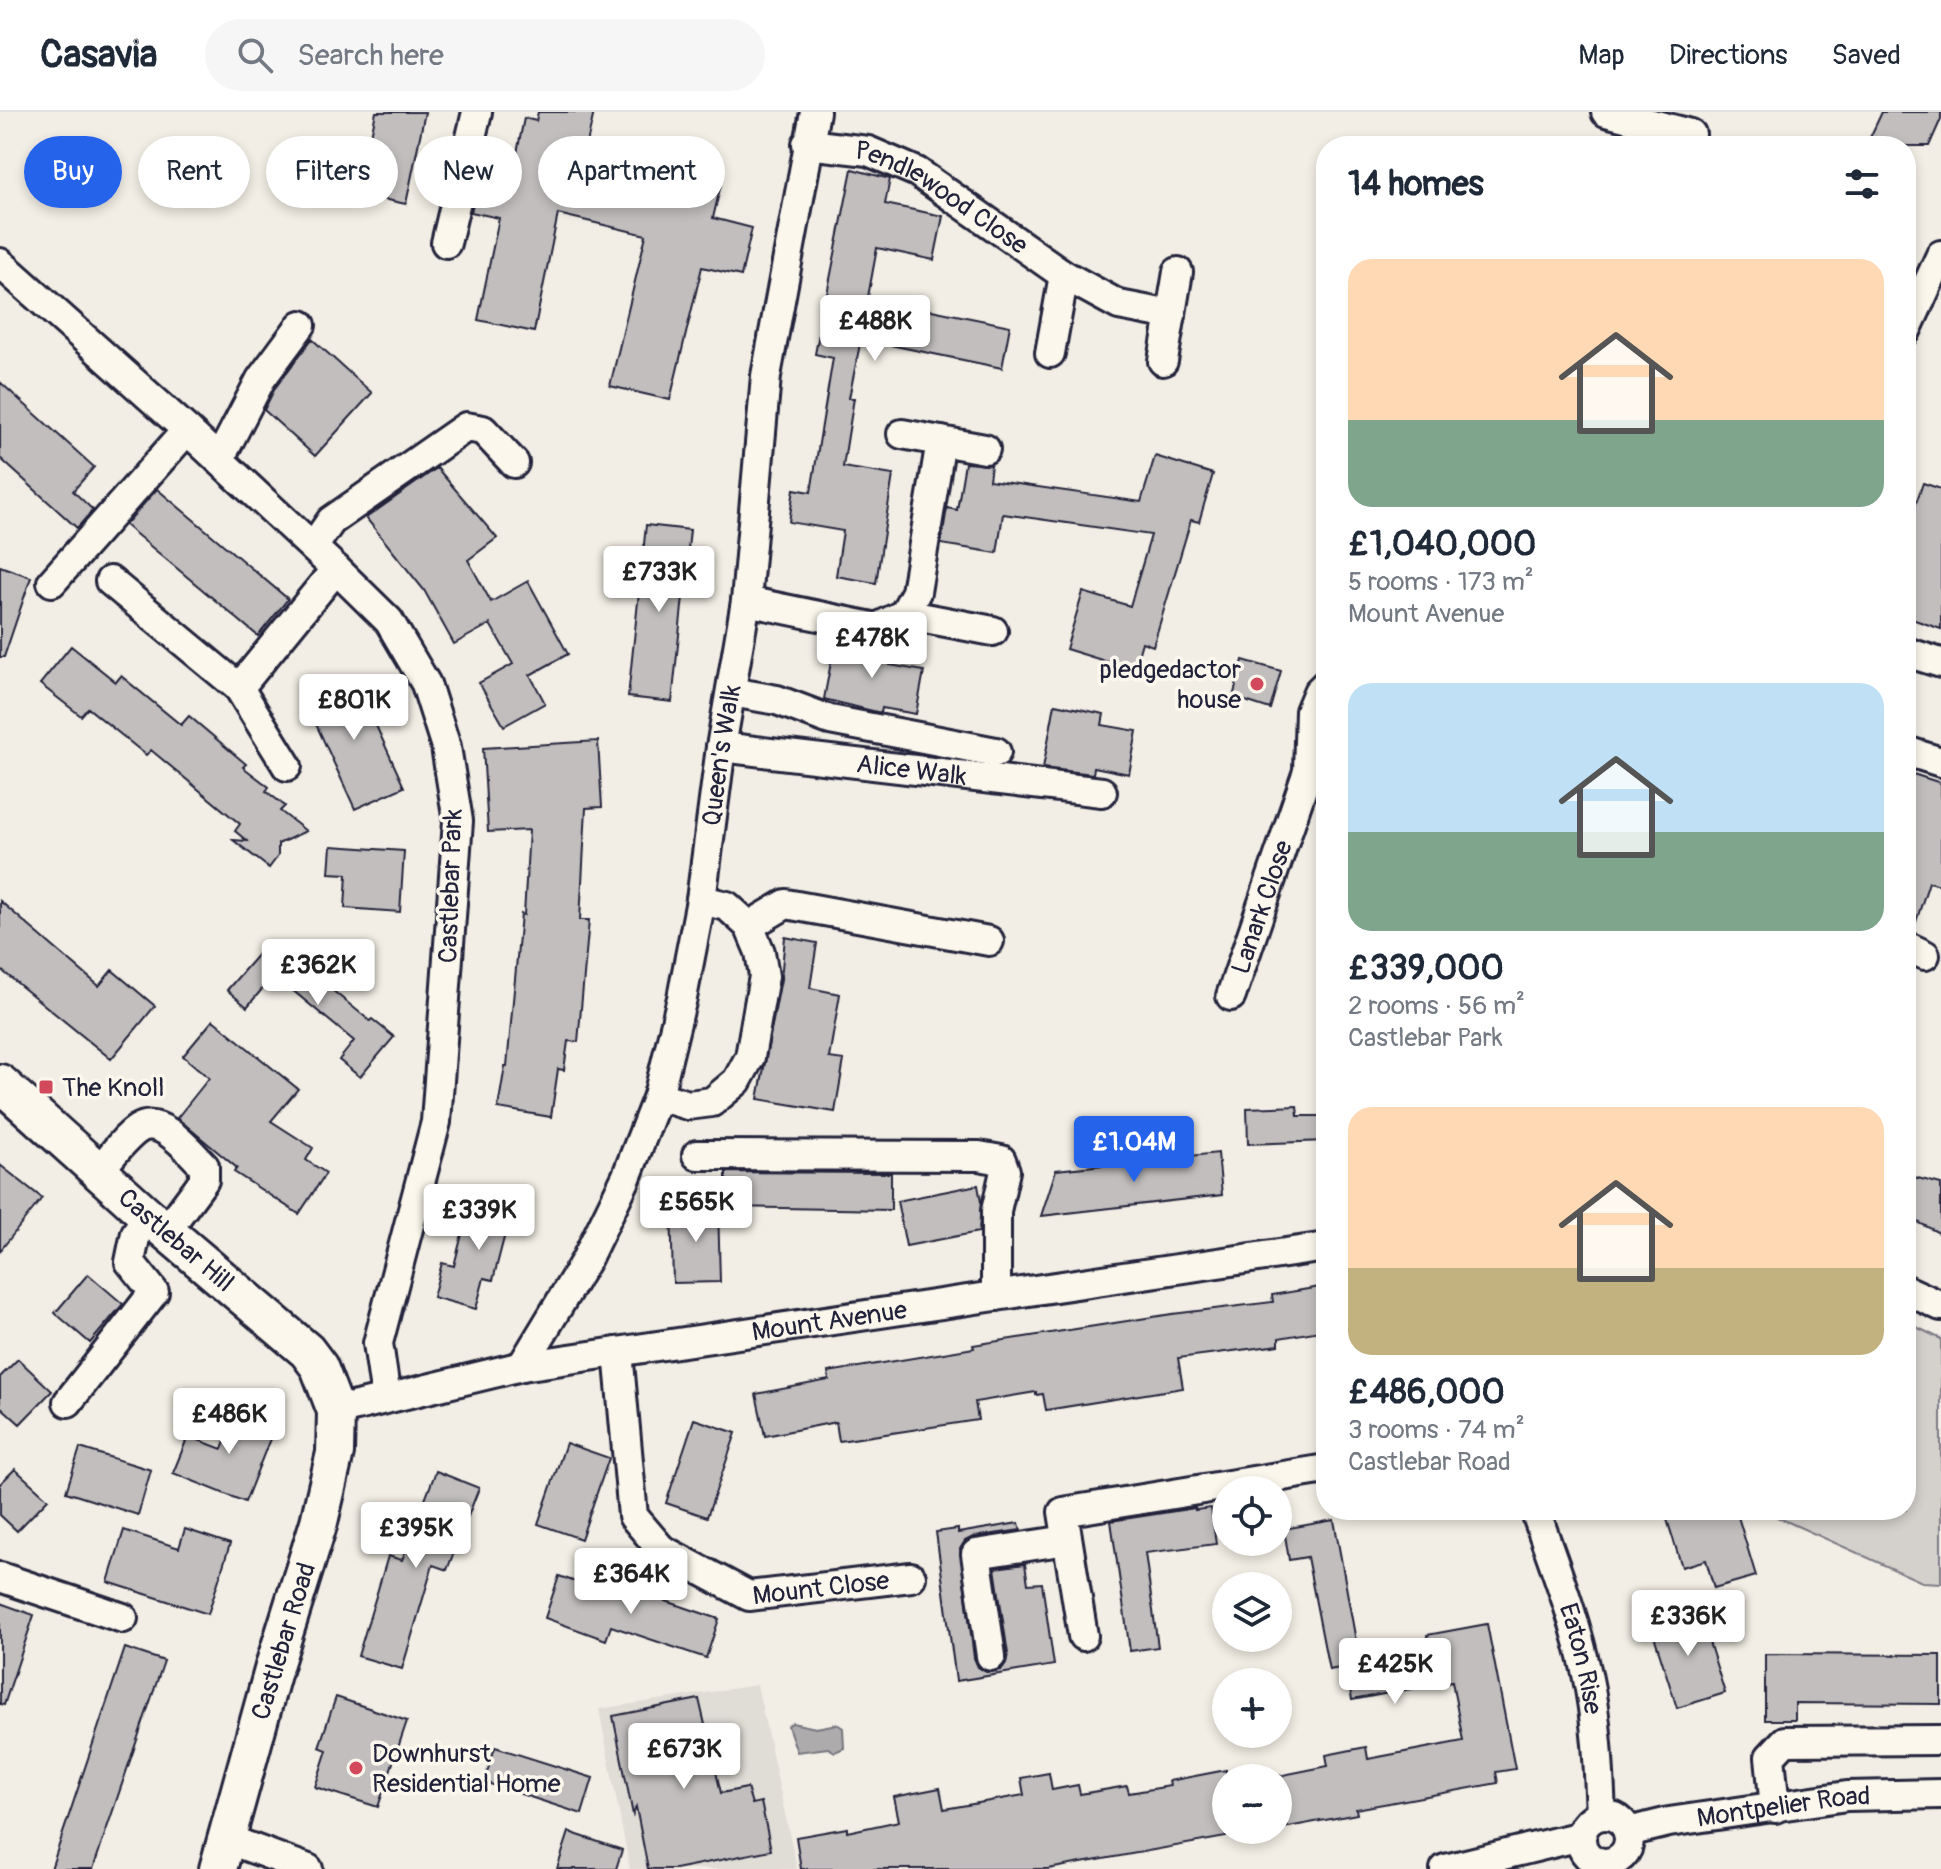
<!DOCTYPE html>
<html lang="en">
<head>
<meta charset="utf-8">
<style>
  :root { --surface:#fff; --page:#f6f6f7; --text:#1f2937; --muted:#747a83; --line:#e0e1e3; --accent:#2563eb }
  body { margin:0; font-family:Pangolin,sans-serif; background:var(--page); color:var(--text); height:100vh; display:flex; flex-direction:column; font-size:30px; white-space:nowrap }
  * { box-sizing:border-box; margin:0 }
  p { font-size:26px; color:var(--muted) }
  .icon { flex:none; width:44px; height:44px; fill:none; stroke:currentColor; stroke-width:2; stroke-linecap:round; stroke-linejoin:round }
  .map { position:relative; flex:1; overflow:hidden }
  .drawer { position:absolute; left:1316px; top:24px; width:600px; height:1384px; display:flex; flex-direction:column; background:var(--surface); border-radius:32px; box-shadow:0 4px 12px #0003 }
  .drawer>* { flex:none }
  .banner { position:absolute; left:24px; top:24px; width:760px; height:72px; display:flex; gap:16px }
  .controls { position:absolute; left:1212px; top:1364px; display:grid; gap:16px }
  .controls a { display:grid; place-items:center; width:80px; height:80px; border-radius:50%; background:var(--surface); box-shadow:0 4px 12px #0003; font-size:40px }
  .price { position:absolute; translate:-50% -68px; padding:0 18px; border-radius:8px; background:#fff; color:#222; font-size:26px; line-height:52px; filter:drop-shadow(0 2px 4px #0008) }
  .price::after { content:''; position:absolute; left:50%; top:48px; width:24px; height:18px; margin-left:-12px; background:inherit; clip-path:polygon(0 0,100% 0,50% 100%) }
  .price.on { background:var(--accent); color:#fff }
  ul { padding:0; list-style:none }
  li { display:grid; align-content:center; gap:16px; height:424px; padding:0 32px }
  li span { display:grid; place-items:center; height:248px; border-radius:24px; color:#555 }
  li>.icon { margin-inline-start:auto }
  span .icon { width:144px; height:144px; fill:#fffc; stroke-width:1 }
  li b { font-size:34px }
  h2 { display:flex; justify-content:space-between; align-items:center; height:96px; padding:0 32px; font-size:34px }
  .chip { padding:0 28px; border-radius:36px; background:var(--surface); box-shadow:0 4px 12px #0003; font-size:28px; line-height:72px }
  .chip.on { background:var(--accent); color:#fff }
  header { display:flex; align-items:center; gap:48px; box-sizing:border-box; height:112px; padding:0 40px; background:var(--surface); border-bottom:2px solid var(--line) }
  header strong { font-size:38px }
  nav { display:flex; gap:44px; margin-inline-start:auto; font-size:28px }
  .search { width:560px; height:72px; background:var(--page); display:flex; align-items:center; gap:20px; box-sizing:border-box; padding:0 28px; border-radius:44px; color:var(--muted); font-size:30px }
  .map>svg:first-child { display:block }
</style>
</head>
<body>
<header>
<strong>Casavia</strong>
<div class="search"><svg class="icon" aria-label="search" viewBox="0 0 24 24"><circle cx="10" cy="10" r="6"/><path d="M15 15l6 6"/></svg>Search here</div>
<nav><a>Map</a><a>Directions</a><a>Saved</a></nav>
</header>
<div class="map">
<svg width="1941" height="1757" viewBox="0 0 1941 1757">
  <rect width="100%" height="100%" fill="#f2eee5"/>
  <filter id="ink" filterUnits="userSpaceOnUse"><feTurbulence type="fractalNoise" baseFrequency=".0125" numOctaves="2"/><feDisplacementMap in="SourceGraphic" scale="16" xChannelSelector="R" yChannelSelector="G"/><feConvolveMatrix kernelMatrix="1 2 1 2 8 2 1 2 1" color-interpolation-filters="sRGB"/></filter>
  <g filter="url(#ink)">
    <path fill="#e0dcd6" d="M757,1573L797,1757H630L599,1597Z"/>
    <path fill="#d4d1cc" stroke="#7b7a84" stroke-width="2" d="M1906,1210L1941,1227V1471L1922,1470L1777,1405L1774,1398H1906Z"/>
    <path fill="#aeabad" stroke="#76747f" stroke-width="2" d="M792,1611L816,1616L837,1612L843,1616L844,1636L835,1640L828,1636L797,1640L788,1614Z"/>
    <path fill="#c2bebe" stroke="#22223b" stroke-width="2" d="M376,0H425L406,92L359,82Z
      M538,0H594L580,63L657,81L664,50L723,64L713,106L752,116L741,164L702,155L670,288L610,274L646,123L558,102L534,220L478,208L499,106L471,100L483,49L514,56L524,6L536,9Z
      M1882,0H1941V7L1929,34H1866Z
      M852,57L890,67L885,92L943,104L934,148L877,136L868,185L1010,214L1002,256L861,227L849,286H854L843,355L893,363L876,471L836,464L843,419L789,410L794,377L811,380L833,246L815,242Z
      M312,227L372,281L315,344L264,298L275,276Z
      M0,270L94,355L73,379L93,398L77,416L0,346Z
      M1155,344L1213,362L1199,410L1191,408L1153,534L1142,530L1134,558L1066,537L1083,480L1130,494L1151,423L1003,402L997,441L941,432L947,396L957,398L965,351L991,353L989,368L1141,390Z
      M437,356L497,426L468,448L491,490L528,469L568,542L530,563L545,591L504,614L479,571L513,552L490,512L454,532L424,478L366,406Z
      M1923,371L1941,377V517L1906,505V420Z
      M157,377L288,487L258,524L125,413Z
      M646,413L690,418L672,590L628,585Z
      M0,454L31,465L4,545H0Z
      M835,529L892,539L890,553L924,559L916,602L882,596L881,601L824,587Z
      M71,534L116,570L121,564L181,613L189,604L246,652L243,655L269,675L266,679L285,694L280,699L306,719L278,732V744L269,756L233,728L247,729L235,719L240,712L151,638L146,643L88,596L81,604L40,572Z
      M1243,548L1281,559L1270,597L1233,585Z
      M353,563L404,675L355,697L304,586Z
      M1055,592L1104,602L1102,613L1137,619L1129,662L1094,655L1093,662L1043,656Z
      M598,629L602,695L586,696L580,808H589L578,930L568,929L564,958L558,957L551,1005L498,996L505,954H507L521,802L524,803L529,718L488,720L483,636Z
      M1913,662L1941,671V773L1929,770L1913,819L1906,817V682Z
      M331,734L404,739L400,800L345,796L347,762L329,761Z
      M0,789L99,874L112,858L155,894L111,947L0,857Z
      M785,825L817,831L810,876L840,882L829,946L844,948L835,1000L758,987L781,867Z
      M259,841L278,857L289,843L370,909L372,907L394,925L360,965L339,948L354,929L274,863L247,895L227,878Z
      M213,908L298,977L271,1009L313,1036L306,1048L326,1061L299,1102L234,1060L237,1056L177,1006L209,966L183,944Z
      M1297,994L1298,1004H1326V1029L1248,1032L1247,996Z
      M1218,1041L1222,1083L1041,1104L1056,1058Z
      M0,1053L42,1086L0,1139Z
      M726,1060L891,1061V1098L726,1095Z
      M1906,1063L1941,1072V1122L1906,1104Z
      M978,1073L981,1090L979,1120L906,1134L897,1089Z
      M483,1083L526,1094L517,1125L505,1122L493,1168L484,1166L476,1197L433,1185L442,1151L454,1154L465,1110L475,1112Z
      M718,1092L720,1170L673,1171L671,1093Z
      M88,1162L123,1192L90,1231L55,1201Z
      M1326,1174V1218L1279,1226V1233L1178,1246L1183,1276L1046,1298L1043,1282L1036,1283V1280L975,1290L978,1308L839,1329L836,1310L765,1324L756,1282L829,1268L828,1260L974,1236L973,1233L1172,1202L1273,1190L1272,1183Z
      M18,1247L52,1279L20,1312L0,1294V1265Z
      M239,1294L277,1309L245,1390L173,1361L188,1324L222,1337Z
      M694,1307L736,1321L707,1405L666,1391Z
      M566,1331L609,1346L581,1427L538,1412Z
      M80,1336L151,1358L138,1403L66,1380Z
      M15,1357L48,1387L17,1419L0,1403V1372Z
      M436,1359L479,1376L447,1458L433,1453L402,1557L358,1544L388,1444L402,1448Z
      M1195,1396V1398L1211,1396L1216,1432L1145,1441L1158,1535L1130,1539L1111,1409Z
      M1664,1398H1736L1756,1464L1714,1476L1706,1448L1682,1455Z
      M1334,1408L1360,1551L1430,1538L1427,1523L1487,1512L1515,1657L1496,1660L1498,1671L1356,1697L1357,1702L1278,1717V1664L1328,1654L1326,1643L1366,1635L1368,1647L1463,1629L1452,1569L1352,1588L1346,1555L1329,1558L1307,1445L1289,1448L1284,1417Z
      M1019,1411L1021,1418L973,1425L965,1429L960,1437L974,1546L978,1555L986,1560L1001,1558L1006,1551L1008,1542L995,1456L1025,1452L1028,1472L1042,1471L1054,1553L956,1569L936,1420L958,1417V1421Z
      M185,1417L230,1432L208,1502L108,1470L124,1418L179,1436Z
      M559,1464L609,1482L613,1471L719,1507L706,1546L611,1514L606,1528L545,1506Z
      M0,1491L34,1503L4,1593L0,1592Z
      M1698,1495L1725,1581L1677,1596L1650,1511Z
      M125,1536L164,1549L93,1757H51Z
      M1765,1542L1941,1543V1592L1795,1591V1608H1765Z
      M336,1585L407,1609L378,1695L315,1675L327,1638L319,1635Z
      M699,1587L721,1681L747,1676L752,1692L761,1690L771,1738L675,1757H648L636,1695L633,1703L613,1604Z
      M495,1635L593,1666L582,1702L484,1670Z
      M1226,1658V1725L1048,1757H801L796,1725L847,1716V1720L899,1709L894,1685L940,1676L944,1697L1024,1683L1021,1666L1049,1661L1052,1678L1078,1673L1080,1682L1127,1674L1129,1681L1170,1674L1169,1669Z
      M569,1720L622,1738L616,1757H557Z"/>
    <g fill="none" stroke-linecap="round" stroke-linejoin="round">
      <g stroke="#22223b" stroke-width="34">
        <g id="minor">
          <path d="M1606,0L1691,22"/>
          <path id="s1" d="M807,32L868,39L917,60L1064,163L1119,193L1171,203"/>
          <path d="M446,131L477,0"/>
          <path d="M0,151L187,318L336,457L389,509L426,572L446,635L458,709L436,1010L378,1231L386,1286"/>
          <path d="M1906,219L1941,143"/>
          <path d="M1050,241L1064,163"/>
          <path d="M1163,249L1178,160"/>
          <path d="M902,322L985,337"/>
          <path d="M219,348L261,267L301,213"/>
          <path d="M313,435L331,409L466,315L483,318L514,351"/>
          <path d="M110,469L239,576L287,654"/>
          <path d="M52,470L187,318"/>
          <path d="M746,489L877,516L904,502L916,480L941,329"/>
          <path d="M904,502L993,519"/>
          <path d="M1906,540L1941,551"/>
          <path d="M239,576L336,457"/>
          <path d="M731,580L777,588L830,608L996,640"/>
          <path id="s2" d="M721,635L1102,680"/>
          <path d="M1906,639L1941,650"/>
          <path d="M749,814L786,792L989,829"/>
          <path d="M1906,834L1925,843"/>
          <path id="s3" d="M1231,884L1308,659L1310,599L1318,580L1326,572"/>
          <path d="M658,984L688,993L712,990L737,969L750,945L764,864L760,840L749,814L727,794L701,788"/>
          <path d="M697,1043L979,1044L1001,1048L1005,1059L996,1099V1184"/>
          <path d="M99,1059C110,1046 123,1027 138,1017C161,1002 190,1040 204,1054V1068L166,1119"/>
          <path d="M1906,1178L1941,1194"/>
          <path id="s4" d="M618,1240L633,1404L661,1437L749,1484L911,1465"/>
          <path id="s5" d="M522,1254L586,1148L626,1066L658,984L682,886L701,788L721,635L746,489L766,264L815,0"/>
          <path d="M68,1290L154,1180L130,1150L136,1121L148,1104"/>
          <path id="s6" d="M336,1299L522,1254L1326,1135"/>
          <path id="s7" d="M1535,1398C1554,1452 1575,1506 1587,1562C1597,1608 1599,1656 1601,1703"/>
          <path d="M0,1465L123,1506"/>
          <path d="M1083,1524L1063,1400L1326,1357"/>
          <path d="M991,1544L976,1442L1067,1428"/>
          <path d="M1775,1696L1770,1645L1785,1629L1941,1628"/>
          <circle cx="1605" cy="1727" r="24"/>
          <path id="s8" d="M1628,1720L1669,1710L1847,1684L1941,1682"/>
          <path d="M227,1727L308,1757"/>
          <path d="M1445,1757L1581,1724"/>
        </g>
      </g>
      <g stroke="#22223b" stroke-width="42">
        <g id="major">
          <path id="s9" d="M0,971L148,1104L307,1239L319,1255L336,1299L335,1341L319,1410L275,1551L218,1757"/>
        </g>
      </g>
      <use href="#minor" stroke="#fbf7ec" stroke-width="28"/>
      <use href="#major" stroke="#fbf7ec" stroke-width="36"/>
    </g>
  </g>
  <g fill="#d1495b" stroke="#fbf7ec" stroke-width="3">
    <circle cx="1257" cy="572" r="8"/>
    <rect x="38" y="967" width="16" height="16" rx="4"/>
    <circle cx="356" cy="1656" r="8"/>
  </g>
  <g text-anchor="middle" stroke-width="7" stroke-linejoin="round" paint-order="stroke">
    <g font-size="26" fill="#22223b" stroke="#fbf7ec">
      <text dy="9" stroke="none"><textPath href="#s1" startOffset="148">Pendlewood Close</textPath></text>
      <text dy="9" stroke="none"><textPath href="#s5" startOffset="650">Queen's Walk</textPath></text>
      <text dy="9" stroke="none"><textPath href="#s2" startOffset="192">Alice Walk</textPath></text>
      <text transform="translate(450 774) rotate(-88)" y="9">Castlebar Park</text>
      <text dy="9" stroke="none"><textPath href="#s3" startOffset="94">Lanark Close</textPath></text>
      <text dy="9" stroke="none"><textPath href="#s9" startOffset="236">Castlebar Hill</textPath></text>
      <text dy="9" stroke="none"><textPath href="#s6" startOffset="502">Mount Avenue</textPath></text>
      <text dy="9" stroke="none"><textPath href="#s4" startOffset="380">Mount Close</textPath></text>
      <text transform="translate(283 1529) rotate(-73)" y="9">Castlebar Road</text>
      <text dy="9" stroke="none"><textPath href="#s7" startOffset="156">Eaton Rise</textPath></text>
      <text dy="9" stroke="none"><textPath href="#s8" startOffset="158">Montpelier Road</textPath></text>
    </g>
    <g font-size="26" fill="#22223b" stroke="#fbf7ec" text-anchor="start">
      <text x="1241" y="566" text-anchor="end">pledgedactor<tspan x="1241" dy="30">house</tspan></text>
      <text x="62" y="984">The Knoll</text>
      <text x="372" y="1650">Downhurst<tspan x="372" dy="30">Residential Home</tspan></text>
    </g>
  </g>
</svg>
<div class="controls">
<a><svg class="icon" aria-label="locate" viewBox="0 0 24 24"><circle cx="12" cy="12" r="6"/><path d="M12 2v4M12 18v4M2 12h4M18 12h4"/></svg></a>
<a><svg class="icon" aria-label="layers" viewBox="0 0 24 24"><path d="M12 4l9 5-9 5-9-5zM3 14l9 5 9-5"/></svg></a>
<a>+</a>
<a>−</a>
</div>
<b class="price" style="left:875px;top:251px">£488K</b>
<b class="price" style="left:659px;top:502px">£733K</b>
<b class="price" style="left:872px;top:568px">£478K</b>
<b class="price" style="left:354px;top:630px">£801K</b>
<b class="price" style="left:318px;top:895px">£362K</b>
<b class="price on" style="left:1134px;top:1072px">£1.04M</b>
<b class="price" style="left:696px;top:1132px">£565K</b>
<b class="price" style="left:479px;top:1140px">£339K</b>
<b class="price" style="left:229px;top:1344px">£486K</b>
<b class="price" style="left:416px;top:1458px">£395K</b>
<b class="price" style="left:631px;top:1504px">£364K</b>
<b class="price" style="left:1688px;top:1546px">£336K</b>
<b class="price" style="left:1395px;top:1594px">£425K</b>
<b class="price" style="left:684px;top:1679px">£673K</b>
<div class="banner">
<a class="chip on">Buy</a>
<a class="chip">Rent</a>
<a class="chip">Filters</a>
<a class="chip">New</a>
<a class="chip">Apartment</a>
</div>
<section class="drawer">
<h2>14 homes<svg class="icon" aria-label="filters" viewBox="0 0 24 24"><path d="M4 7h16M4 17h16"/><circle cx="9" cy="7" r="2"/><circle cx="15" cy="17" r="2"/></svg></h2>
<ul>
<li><span style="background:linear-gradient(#ffd9b3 65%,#7fa58c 0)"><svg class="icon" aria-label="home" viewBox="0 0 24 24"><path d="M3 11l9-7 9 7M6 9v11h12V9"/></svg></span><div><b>£1,040,000</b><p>5 rooms · 173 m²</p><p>Mount Avenue</p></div></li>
<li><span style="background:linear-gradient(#bfe0f5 60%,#7fa58c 0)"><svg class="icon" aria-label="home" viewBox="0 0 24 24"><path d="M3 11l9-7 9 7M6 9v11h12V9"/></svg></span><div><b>£339,000</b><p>2 rooms · 56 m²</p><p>Castlebar Park</p></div></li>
<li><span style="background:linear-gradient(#ffd9b3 65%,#c2b280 0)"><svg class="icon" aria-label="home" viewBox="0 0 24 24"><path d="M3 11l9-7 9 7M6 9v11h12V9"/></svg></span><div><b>£486,000</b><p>3 rooms · 74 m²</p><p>Castlebar Road</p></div></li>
</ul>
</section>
</div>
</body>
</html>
